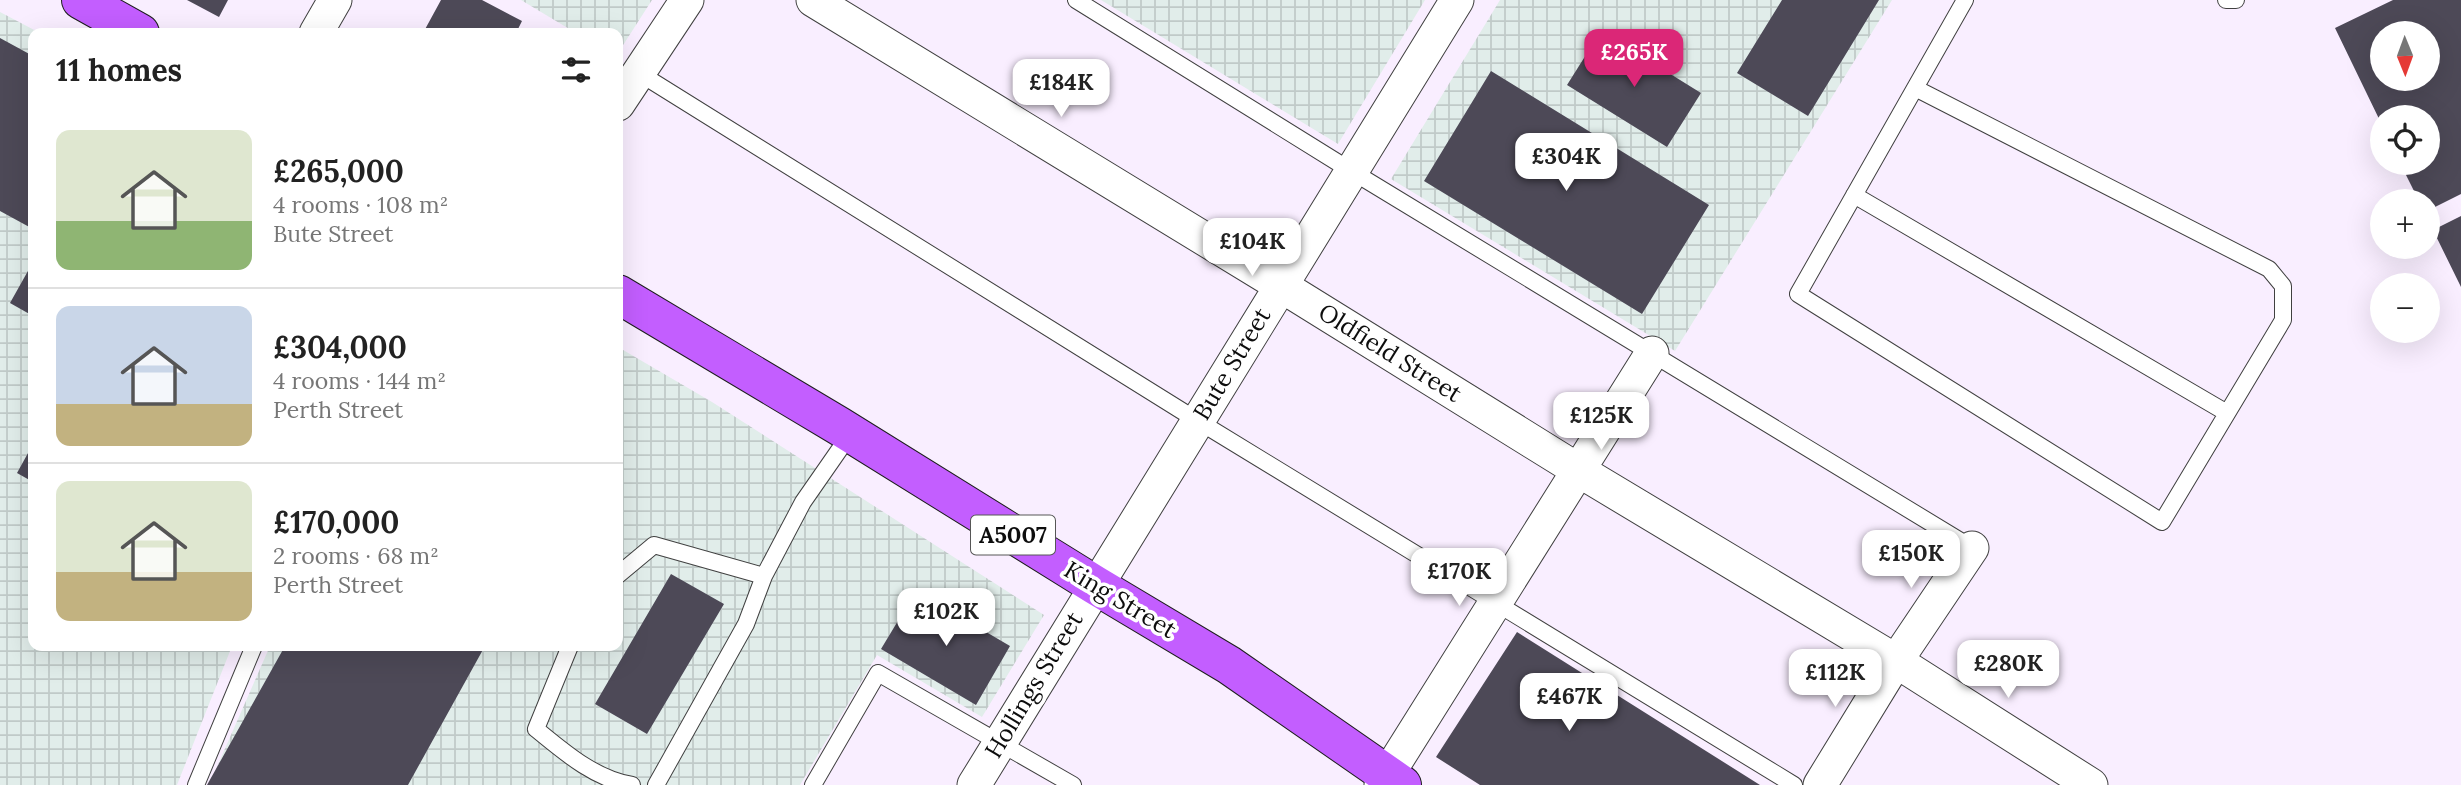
<!DOCTYPE html>
<html lang="en">
<head>
<meta charset="utf-8">
<style>
  :root { --surface:#fff; --page:#f6f6f6; --text:#222; --muted:#767676; --line:#e0e0e0; --accent:#db2777 }
  body { margin:0; font-family:Lora,serif; background:var(--page); color:var(--text); height:100vh; display:flex; flex-direction:column; font-size:26px; white-space:nowrap }
  * { box-sizing:border-box; margin:0 }
  p { font-size:23px; color:var(--muted) }
  .icon { flex:none; width:38px; height:38px; fill:none; stroke:currentColor; stroke-width:2; stroke-linecap:round; stroke-linejoin:round }
  .map { position:relative; flex:1; overflow:hidden }
  .drawer { position:absolute; left:28px; top:28px; width:595px; height:623px; display:flex; flex-direction:column; background:var(--surface); border-radius:14px; box-shadow:0 7px 28px #0002 }
  .drawer>* { flex:none }
  .needle { width:46px; rotate:179deg }
  .controls { position:absolute; left:2370px; top:21px; display:grid; gap:14px }
  .controls a { display:grid; place-items:center; width:70px; height:70px; border-radius:50%; background:var(--surface); box-shadow:0 7px 28px #0002; font-size:35px }
  .price { position:absolute; translate:-50% -60px; padding:0 16px; border-radius:14px; background:#fff; color:#222; font-size:23px; line-height:46px; filter:drop-shadow(0 2px 4px #0008) }
  .price::after { content:''; position:absolute; left:50%; top:42px; width:21px; height:16px; margin-left:-10px; background:inherit; clip-path:polygon(0 0,100% 0,50% 100%) }
  .price.active { background:var(--accent); color:#fff }
  ul { padding:0; list-style:none }
  li { display:flex; align-items:center; gap:21px; height:175px; padding:0 28px }
  li+li { border-top:2px solid var(--line) }
  li span { display:grid; place-items:center; flex:none; width:196px; height:140px; border-radius:14px; color:#555 }
  li>.icon { margin-inline-start:auto }
  span .icon { width:84px; height:84px; fill:#fffc; stroke-width:1 }
  li b { font-size:30px }
  h2 { display:flex; justify-content:space-between; align-items:center; height:84px; padding:0 28px; font-size:30px }
  .map>svg:first-child { display:block }
</style>
</head>
<body>
<div class="map">
<svg width="2461" height="785" viewBox="0 0 2461 785">
  <defs>
    <pattern id="industrial-grid" width="8" height="8" patternUnits="userSpaceOnUse" patternTransform="scale(1.75)"><rect width="8" height="8" fill="#e1edea"/><path d="M0 4h8M4 0v8" fill="none" stroke="#c0cac8"/></pattern>
  </defs>
  <rect width="100%" height="100%" fill="#f9eeff"/>
  <path fill="url(#industrial-grid)" d="M521,0H652L618,53V33H576Z
    M1101,0H1425L1338,144Z
    M1500,0H1892L1675,351L1391,179Z
    M0,12L40,33H33V646H232L177,785H0Z
    M618,347L712,402L1044,615L982,717L877,655L800,785H209L270,646H618Z"/>
  <path fill="#4d4957" fill-rule="evenodd" d="M187,0H228L219,17Z
    M441,0H482L522,21L516,33H423Z
    M1782,0H1879L1808,116L1737,73Z
    M2393,0H2461V194L2427,211V201H2419L2400,163H2427V117H2382V125L2335,28ZM2382,33H2427V79H2382Z
    M1601,31L1701,93L1667,147L1567,85Z
    M0,38L33,56V229L0,211Z
    M1491,71L1709,205L1642,314L1424,181Z
    M2461,216V287L2433,230Z
    M33,262V316L10,303Z
    M33,444V482L17,473Z
    M671,574L724,604L647,734L595,704Z
    M916,591L1010,646L976,705L881,649Z
    M1517,632L1760,785H1480L1436,757Z
    M285,646H485L408,785H207Z"/>
  <g fill="none" stroke-linecap="round" stroke-linejoin="round">
    <g stroke="#404040" stroke-width="18">
      <path id="service" d="M1076,0L1353,172L1972,548
        M2226,0H2236
        M639,73L1198,421L1794,785
        M1915,88L2269,269L2283,286V320L2162,522L1798,294L1965,0
        M1854,195L2227,413
        M618,575L654,545L764,576
        M570,646L536,729C564,752 595,779 632,785
        M196,785L254,646
        M656,785L746,624L764,576L803,502L851,433
        M813,785L878,673L1073,785"/>
    </g>
    <g stroke="#404040" stroke-width="35">
      <path id="minor" d="M813,0L1280,285L1578,470L1896,661L2091,785
        M316,33L335,0
        M618,104L687,0
        M974,785C1133,522 1298,263 1457,0
        M1381,785L1652,353
        M1820,785L1896,661L1972,548"/>
    </g>
    <g stroke="#1e1e1e" stroke-width="40">
      <path id="primary" d="M81,0L140,33
        M618,294L839,426L1095,585L1229,665L1402,785"/>
    </g>
    <use href="#service" stroke="#fff" stroke-width="16"/>
    <use href="#minor" stroke="#fff" stroke-width="33"/>
    <use href="#primary" stroke="#c35eff" stroke-width="38"/>
  </g>
  <g text-anchor="middle" stroke-width="7" stroke-linejoin="round" paint-order="stroke">
    <rect fill="#fff" stroke="#565656" stroke-width="2" x="971" y="515.5" width="84" height="39" rx="5"/>
    <g font-size="23" font-weight="bold" fill="#0d0d0d">
      <text x="1013" y="543">A5007</text>
    </g>
    <g font-size="24" fill="#0d0d0d" stroke="#fff">
      <text transform="translate(1390 353) rotate(32)" y="8">Oldfield Street</text>
      <text transform="translate(1232 364) rotate(-59)" y="8">Bute Street</text>
      <text transform="translate(1120 600) rotate(31)" y="8">King Street</text>
      <text transform="translate(1034 685) rotate(-59)" y="8">Hollings Street</text>
    </g>
  </g>
</svg>
<div class="controls">
<a><svg class="needle" viewBox="-14 -14 28 28"><path d="M0-13l5 13h-10z" fill="#e53935"/><path d="M0 13l5-13h-10z" fill="#767676"/></svg></a>
<a><svg class="icon" aria-label="locate" viewBox="0 0 24 24"><circle cx="12" cy="12" r="6"/><path d="M12 2v4M12 18v4M2 12h4M18 12h4"/></svg></a>
<a>+</a>
<a>−</a>
</div>
<b class="price active" style="left:1634px;top:89px">£265K</b>
<b class="price" style="left:1061px;top:119px">£184K</b>
<b class="price" style="left:1566px;top:193px">£304K</b>
<b class="price" style="left:1252px;top:278px">£104K</b>
<b class="price" style="left:1601px;top:452px">£125K</b>
<b class="price" style="left:1911px;top:590px">£150K</b>
<b class="price" style="left:1459px;top:608px">£170K</b>
<b class="price" style="left:946px;top:648px">£102K</b>
<b class="price" style="left:2008px;top:700px">£280K</b>
<b class="price" style="left:1835px;top:709px">£112K</b>
<b class="price" style="left:1569px;top:733px">£467K</b>
<section class="drawer">
<h2>11 homes<svg class="icon" aria-label="filters" viewBox="0 0 24 24"><path d="M4 7h16M4 17h16"/><circle cx="9" cy="7" r="2"/><circle cx="15" cy="17" r="2"/></svg></h2>
<ul>
<li><span style="background:linear-gradient(#dfe7d0 65%,#8fb573 0)"><svg class="icon" aria-label="home" viewBox="0 0 24 24"><path d="M3 11l9-7 9 7M6 9v11h12V9"/></svg></span><div><b>£265,000</b><p>4 rooms · 108 m²</p><p>Bute Street</p></div></li>
<li><span style="background:linear-gradient(#c9d6e8 70%,#c2b280 0)"><svg class="icon" aria-label="home" viewBox="0 0 24 24"><path d="M3 11l9-7 9 7M6 9v11h12V9"/></svg></span><div><b>£304,000</b><p>4 rooms · 144 m²</p><p>Perth Street</p></div></li>
<li><span style="background:linear-gradient(#dfe7d0 65%,#c2b280 0)"><svg class="icon" aria-label="home" viewBox="0 0 24 24"><path d="M3 11l9-7 9 7M6 9v11h12V9"/></svg></span><div><b>£170,000</b><p>2 rooms · 68 m²</p><p>Perth Street</p></div></li>
</ul>
</section>
</div>
</body>
</html>
